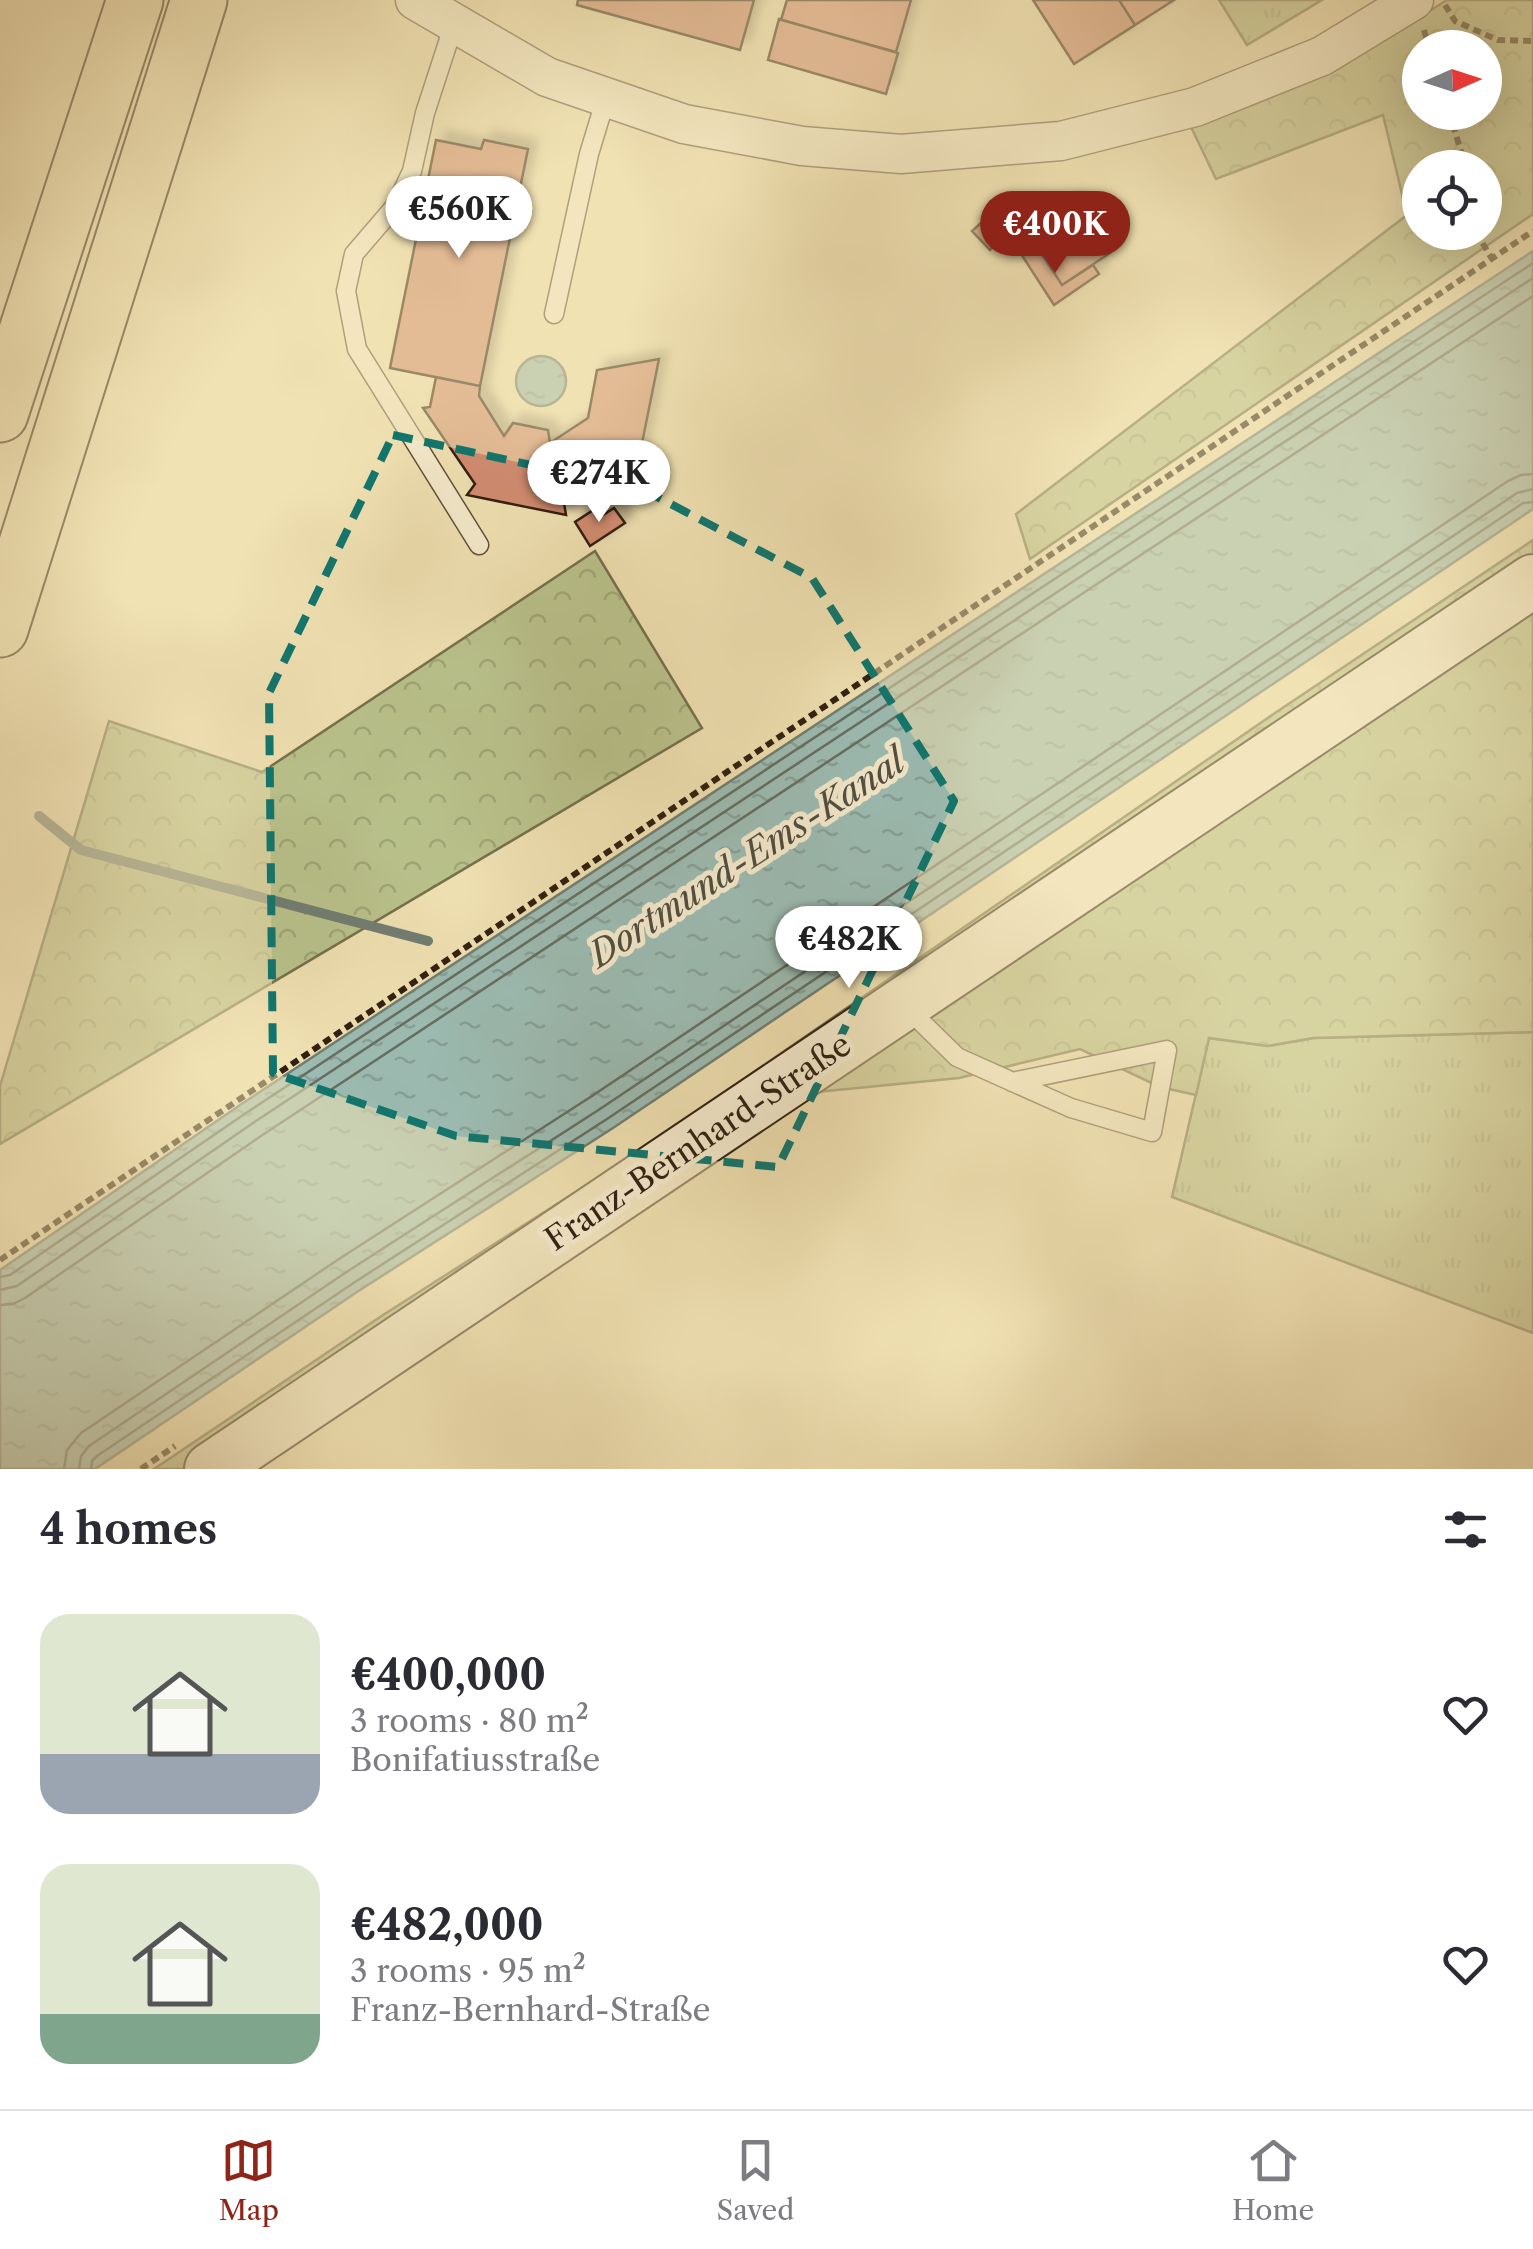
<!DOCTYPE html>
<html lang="en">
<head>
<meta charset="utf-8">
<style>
  :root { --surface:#fff; --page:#f2f2f3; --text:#2b2b33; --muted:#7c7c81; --line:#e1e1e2; --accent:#8f2418 }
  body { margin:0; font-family:"Libre Caslon Text",serif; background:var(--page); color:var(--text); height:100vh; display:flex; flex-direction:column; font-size:38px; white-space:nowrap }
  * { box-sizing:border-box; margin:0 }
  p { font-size:32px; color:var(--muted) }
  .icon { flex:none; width:55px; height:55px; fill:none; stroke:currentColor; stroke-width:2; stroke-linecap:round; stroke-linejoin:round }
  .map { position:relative; height:1469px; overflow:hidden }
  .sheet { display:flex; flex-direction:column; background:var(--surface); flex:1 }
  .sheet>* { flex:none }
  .needle { width:65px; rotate:87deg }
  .buttons { position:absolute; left:1402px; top:30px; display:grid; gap:20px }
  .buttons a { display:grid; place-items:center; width:100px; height:100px; border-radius:50%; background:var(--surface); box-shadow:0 10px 40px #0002; font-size:50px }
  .price { position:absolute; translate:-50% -85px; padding:0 22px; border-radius:35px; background:#fff; color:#222; font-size:32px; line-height:65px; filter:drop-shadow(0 2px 5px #0008) }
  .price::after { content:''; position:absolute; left:50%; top:60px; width:30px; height:22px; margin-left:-15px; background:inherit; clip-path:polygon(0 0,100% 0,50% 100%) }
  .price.on { background:var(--accent); color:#fff }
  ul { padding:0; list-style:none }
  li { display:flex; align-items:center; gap:30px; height:250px; padding:0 40px }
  li span { display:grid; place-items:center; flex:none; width:280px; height:200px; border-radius:30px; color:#555 }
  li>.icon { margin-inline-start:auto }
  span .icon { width:120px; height:120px; fill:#fffc; stroke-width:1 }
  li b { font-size:42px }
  h2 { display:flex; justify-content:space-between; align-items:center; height:120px; padding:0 40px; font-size:42px }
  .dock { display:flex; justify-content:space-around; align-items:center; height:140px; border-top:2px solid var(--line); background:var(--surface); font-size:28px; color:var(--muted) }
  .dock a { display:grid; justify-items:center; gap:5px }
  .dock .on { color:var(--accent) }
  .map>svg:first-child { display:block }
</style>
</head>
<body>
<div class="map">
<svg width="1533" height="1469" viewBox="0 0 1533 1469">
  <defs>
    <pattern id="grass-tufts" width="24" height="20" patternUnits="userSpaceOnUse" patternTransform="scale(2.5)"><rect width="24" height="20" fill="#bac38c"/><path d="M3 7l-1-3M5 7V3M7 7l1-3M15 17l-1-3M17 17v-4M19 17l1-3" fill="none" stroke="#a0a778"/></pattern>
    <pattern id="forest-crowns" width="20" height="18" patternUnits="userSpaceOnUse" patternTransform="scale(2.5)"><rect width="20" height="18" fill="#bac38c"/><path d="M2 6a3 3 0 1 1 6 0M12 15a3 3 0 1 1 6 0" fill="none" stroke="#a0a778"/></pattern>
    <pattern id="water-ripples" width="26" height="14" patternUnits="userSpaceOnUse" patternTransform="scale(2.5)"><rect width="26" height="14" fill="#9cbdb4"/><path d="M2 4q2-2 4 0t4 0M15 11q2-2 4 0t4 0" fill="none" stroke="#87a29a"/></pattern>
    <filter id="shadow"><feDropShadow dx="9" dy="-9" stdDeviation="5" flood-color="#0004"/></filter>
  </defs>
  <rect width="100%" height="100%" fill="#f1e2b3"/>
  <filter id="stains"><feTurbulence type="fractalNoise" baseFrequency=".002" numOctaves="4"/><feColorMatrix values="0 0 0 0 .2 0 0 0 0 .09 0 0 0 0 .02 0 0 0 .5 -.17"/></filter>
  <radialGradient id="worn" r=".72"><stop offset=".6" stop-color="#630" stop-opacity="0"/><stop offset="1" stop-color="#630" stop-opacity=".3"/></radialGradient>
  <path fill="url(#grass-tufts)" stroke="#75714e" stroke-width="2.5" d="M1219,0H1322L1247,45Z
    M1533,1032V1333L1172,1197L1209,1038L1268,1046L1313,1038Z"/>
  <path fill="url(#forest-crowns)" stroke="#75714e" stroke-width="2.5" fill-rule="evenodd" d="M1447,0H1533V214L1030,559L1016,514L1407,215L1383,115L1216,179L1191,127L1333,72ZM1420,48H1485V112H1420ZM1420,168H1485V232H1420Z
    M1533,540V1032L1313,1038L1268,1046L1209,1038L1196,1095L1160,1087L1080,1049L959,1078L766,1097L211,1469H154L380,1317L632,1156L1278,711Z
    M595,551L702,728L0,1144V1086L109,721L262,772Z"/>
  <path fill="url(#water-ripples)" stroke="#717e73" stroke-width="2.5" d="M1533,251V509L613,1128L360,1290L95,1469H0V1270L240,1105Z
    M516 381a25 25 0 1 1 50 0a25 25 0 1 1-50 0Z"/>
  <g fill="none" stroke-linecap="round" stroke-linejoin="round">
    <path stroke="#666e62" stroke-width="2.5" d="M0,1277L10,1275L246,1113L1533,263
      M0,1290L17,1286L253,1123L1533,278
      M0,1305L13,1304L25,1298L261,1136L1533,296
      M64,1469L67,1450L81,1433L339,1259L592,1096L1508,481L1521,475L1533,474
      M79,1469L81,1456L89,1446L348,1271L600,1109L1517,493L1533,489
      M91,1469L92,1461L97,1456L355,1282L607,1119L1523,503L1533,502"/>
    <path stroke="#717e73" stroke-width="10" d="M39,816L81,850L428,941"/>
  </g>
  <path fill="#d28c71" stroke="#301f11" stroke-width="2.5" filter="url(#shadow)" d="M578,0H754L740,50L577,5Z
    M787,0H911L896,52L781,20Z
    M1033,0H1119L1135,25L1074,64Z
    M1119,0H1174L1135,25Z
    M779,19L898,53L886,94L768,60Z
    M436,140L481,149L484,140L528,149L480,386L390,368Z
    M1074,200L1110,253L1062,285L1027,231Z
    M982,222L999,241L990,250L972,231Z
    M1036,245L1062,285L1093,265L1099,274L1054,305L1021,254Z
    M659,359L640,453L564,503L566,515L467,495L475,484L423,408L430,407L436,377L480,386L479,396L504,436L513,423L548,430L550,443L588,418L597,370Z
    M598,507L603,515L614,508L625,523L590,546L575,522Z"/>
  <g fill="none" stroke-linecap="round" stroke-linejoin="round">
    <g stroke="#60503a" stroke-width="21">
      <path id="lane" d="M454,24L425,113L412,171L396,205L354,254L346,291L357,349L479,545
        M554,314L589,154L606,98
        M907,1008L957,1057L1071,1108L1152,1132L1167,1050L1012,1082"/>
    </g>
    <g stroke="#60503a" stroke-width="41">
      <path id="street" d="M415,0L547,77L684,124L802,146L901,154L1061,141L1195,107L1322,56L1414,0"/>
    </g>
    <g stroke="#301f11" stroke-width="56">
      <path id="secondary" d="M211,1469L1533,581"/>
    </g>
    <g stroke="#301f11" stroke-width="59">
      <path id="highway" d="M0,414L135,0
        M0,629L199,0"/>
    </g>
    <path stroke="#301f11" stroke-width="6" stroke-dasharray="8 5" stroke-linecap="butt" d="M1445,5L1455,21L1498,40L1533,41
      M1424,30L1429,48
      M1449,112L1466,168
      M1476,232L1492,259
      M0,1260L1533,231
      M141,1469L175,1446"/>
    <use href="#lane" stroke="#f6ecce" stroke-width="18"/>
    <use href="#street" stroke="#f6ecce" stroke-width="38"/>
    <use href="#secondary" stroke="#f6ecce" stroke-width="52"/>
    <use href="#highway" stroke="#f1e2b3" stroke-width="55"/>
  </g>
  <path d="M0 0H1533V1469H0ZM393,435L642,489L812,578L954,801L778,1167L456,1136L273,1073L269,693Z" fill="#f1e2b3" fill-opacity=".55" fill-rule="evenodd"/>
  <path fill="none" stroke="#0f766e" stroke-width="8" stroke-dasharray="20 12" stroke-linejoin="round" d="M393,435L642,489L812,578L954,801L778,1167L456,1136L273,1073L269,693Z"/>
  <g text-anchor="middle" stroke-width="10" stroke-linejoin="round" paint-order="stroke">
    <g font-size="32" fill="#301f11" stroke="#f6ecce">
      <text transform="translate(698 1142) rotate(-34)" y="11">Franz-Bernhard-Straße</text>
    </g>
    <g font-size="35" font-style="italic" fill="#504e42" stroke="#f6ecce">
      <text transform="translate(747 858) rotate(-33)" y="12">Dortmund-Ems-Kanal</text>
    </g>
  </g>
  <rect width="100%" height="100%" filter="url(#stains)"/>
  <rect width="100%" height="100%" fill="url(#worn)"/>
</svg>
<div class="buttons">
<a><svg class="needle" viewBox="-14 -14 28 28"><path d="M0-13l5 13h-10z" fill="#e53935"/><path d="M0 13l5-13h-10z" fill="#7c7c81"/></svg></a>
<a><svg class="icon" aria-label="locate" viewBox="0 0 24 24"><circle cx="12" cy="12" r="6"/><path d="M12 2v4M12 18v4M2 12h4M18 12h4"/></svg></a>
</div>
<b class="price" style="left:459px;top:261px">€560K</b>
<b class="price on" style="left:1055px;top:276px">€400K</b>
<b class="price" style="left:599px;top:525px">€274K</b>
<b class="price" style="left:849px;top:991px">€482K</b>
</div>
<section class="sheet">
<h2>4 homes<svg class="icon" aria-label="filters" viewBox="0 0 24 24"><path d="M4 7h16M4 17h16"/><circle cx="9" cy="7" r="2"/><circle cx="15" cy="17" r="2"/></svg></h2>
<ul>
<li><span style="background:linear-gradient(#dfe7d0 70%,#9aa5b1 0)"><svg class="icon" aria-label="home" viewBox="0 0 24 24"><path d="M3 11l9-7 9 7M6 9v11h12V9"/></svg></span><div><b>€400,000</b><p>3 rooms · 80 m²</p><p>Bonifatiusstraße</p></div><svg class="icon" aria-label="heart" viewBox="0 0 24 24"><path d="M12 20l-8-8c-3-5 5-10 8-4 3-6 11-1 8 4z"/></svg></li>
<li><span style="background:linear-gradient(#dfe7d0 75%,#7fa58c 0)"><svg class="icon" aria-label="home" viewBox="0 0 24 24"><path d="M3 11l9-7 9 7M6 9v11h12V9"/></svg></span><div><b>€482,000</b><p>3 rooms · 95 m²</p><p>Franz-Bernhard-Straße</p></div><svg class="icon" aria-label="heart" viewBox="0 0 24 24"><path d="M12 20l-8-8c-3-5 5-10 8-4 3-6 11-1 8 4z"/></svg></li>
</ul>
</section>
<nav class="dock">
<a class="on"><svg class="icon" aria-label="map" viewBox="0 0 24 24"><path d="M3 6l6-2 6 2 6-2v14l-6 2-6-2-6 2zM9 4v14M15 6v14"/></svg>Map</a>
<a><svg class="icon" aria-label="saved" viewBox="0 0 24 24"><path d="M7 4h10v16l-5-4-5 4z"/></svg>Saved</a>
<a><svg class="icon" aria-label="home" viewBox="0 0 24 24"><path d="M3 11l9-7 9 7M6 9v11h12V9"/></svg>Home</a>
</nav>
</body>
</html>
